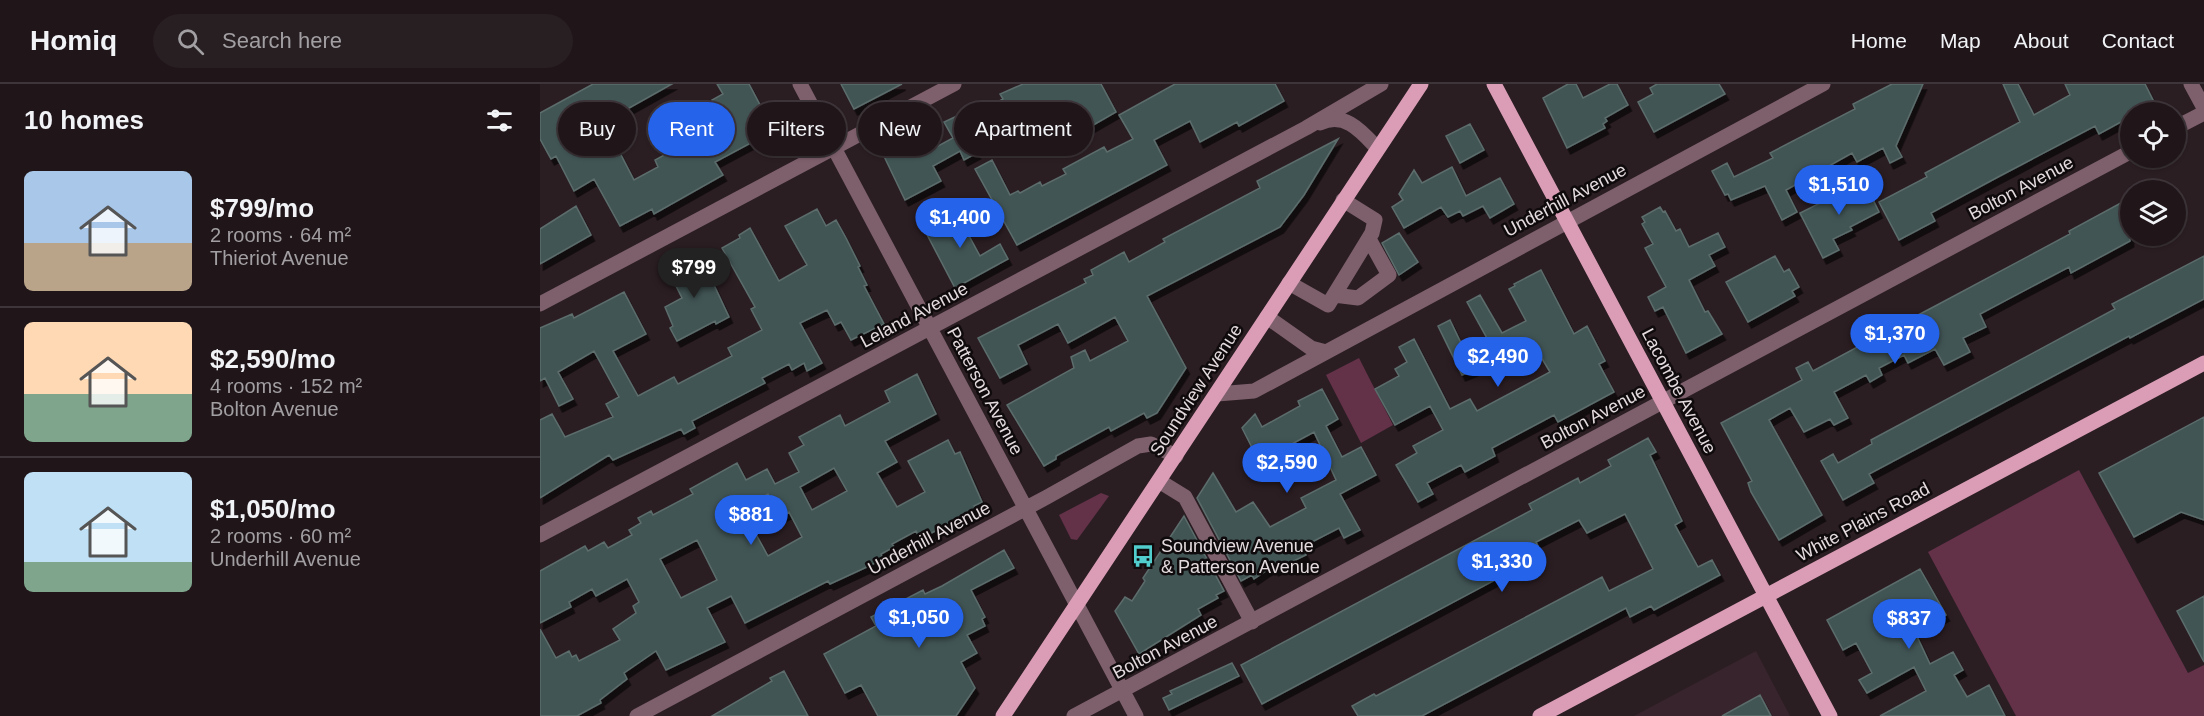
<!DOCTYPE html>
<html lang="en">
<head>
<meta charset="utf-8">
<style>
  :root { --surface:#20161a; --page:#281f23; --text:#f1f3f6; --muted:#a29fa2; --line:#3d3539; --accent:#2563eb }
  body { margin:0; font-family:Helvetica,sans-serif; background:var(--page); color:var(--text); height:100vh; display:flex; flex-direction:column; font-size:22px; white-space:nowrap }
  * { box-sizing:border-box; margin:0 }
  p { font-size:20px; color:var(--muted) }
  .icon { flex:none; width:33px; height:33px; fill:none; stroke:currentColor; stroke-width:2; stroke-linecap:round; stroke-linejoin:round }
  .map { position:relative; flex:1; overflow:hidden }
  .details { display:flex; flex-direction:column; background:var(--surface); width:540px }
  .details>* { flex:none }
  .guide { position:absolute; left:18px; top:18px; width:570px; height:54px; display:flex; gap:12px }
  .tools { position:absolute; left:1580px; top:18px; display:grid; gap:12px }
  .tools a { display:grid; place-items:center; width:66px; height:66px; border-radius:50%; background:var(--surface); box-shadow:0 2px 4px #0004,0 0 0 2px var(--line); font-size:30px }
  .price { position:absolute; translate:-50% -51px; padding:0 14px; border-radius:21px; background:var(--accent); color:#fff; font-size:20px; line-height:39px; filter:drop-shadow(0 2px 3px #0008) }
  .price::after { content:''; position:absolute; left:50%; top:36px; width:18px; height:14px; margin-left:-9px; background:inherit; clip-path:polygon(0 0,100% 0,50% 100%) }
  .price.current { background:#222; color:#fff }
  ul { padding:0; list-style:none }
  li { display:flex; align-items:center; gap:18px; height:150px; padding:0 24px }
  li+li { border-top:2px solid var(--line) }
  li span { display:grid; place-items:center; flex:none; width:168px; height:120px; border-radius:9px; color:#555 }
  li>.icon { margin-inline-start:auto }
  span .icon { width:72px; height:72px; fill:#fffc; stroke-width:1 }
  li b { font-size:26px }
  h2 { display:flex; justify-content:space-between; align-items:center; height:72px; padding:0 24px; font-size:26px }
  .pill { padding:0 21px; border-radius:27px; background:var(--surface); box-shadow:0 2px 4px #0004,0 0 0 2px var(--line); font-size:21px; line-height:54px }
  .pill.current { background:var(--accent); color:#fff }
  header { display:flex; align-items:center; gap:36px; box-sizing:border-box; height:84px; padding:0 30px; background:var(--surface); border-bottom:2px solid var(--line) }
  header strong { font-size:28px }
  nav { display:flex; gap:33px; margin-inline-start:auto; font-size:21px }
  .search { width:420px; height:54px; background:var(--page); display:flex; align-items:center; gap:15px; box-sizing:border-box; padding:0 21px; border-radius:33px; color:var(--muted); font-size:22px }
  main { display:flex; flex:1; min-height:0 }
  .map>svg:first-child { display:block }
</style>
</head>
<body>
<header>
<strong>Homiq</strong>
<div class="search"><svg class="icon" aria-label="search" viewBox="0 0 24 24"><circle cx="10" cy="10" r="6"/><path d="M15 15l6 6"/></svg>Search here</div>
<nav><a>Home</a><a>Map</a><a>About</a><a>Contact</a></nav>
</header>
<main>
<section class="details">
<h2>10 homes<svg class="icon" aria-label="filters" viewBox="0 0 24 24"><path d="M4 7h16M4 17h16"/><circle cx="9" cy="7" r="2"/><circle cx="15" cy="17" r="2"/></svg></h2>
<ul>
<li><span style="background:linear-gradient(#a9c7e8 60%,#b9a48a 0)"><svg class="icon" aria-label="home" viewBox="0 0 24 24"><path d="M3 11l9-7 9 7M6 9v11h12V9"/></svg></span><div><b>$799/mo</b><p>2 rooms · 64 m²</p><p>Thieriot Avenue</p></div></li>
<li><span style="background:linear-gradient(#ffd9b3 60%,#7fa58c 0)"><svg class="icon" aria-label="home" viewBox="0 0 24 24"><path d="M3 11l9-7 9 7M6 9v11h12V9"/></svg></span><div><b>$2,590/mo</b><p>4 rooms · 152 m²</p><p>Bolton Avenue</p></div></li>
<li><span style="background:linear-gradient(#bfe0f5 75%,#7fa58c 0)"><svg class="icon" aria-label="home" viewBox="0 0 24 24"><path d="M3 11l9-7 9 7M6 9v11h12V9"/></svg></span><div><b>$1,050/mo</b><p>2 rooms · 60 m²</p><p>Underhill Avenue</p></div></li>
</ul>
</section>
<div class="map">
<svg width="1664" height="632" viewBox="0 0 1664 632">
  <defs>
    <filter id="shadow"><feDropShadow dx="3.5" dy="6" stdDeviation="0" flood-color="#0009"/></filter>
  </defs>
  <rect width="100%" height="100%" fill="#2b1e23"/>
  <path fill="#38242c" d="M1216,567L1250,632H1094Z"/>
  <path fill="#633148" d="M819,274L853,341L821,359L786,291Z
    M1539,386L1648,589L1664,581V632H1476L1388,468Z
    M561,409L569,412L537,456L531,455L519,431Z"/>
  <path fill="#435554" stroke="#5b6d6c" stroke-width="1.5" fill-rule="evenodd" filter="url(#shadow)" d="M53,0H132L64,38L94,96L118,83L115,76L161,51L168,65L192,52L172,16L183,10L177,0H209L227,34L232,31L239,44L175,78L183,91L114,130L112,125L80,142L54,95L34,107L16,72L11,75L0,55V29Z
    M301,0H362L314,25Z
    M483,0H561L576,28L543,47L531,25L505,38L511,49L488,62L482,51L468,59L448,23L463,15L460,10Z
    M635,0H735L744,17L699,42L697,38L660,58L650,37L614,56L627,81L477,161L435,85L452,76L470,111L478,107L480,109L500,98L502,102L526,90L523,85L564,63L567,68L593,55L579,31Z
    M1028,0H1036L1043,14L1070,0H1077L1088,21L1065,34L1067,37L1063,40L1065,44L1027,64L1003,14Z
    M1117,0H1179L1185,10L1114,48L1098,18L1113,10L1110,4Z
    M1352,0H1383L1356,62L1362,73L1350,79L1343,64L1317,78L1312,69L1246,106L1257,128L1242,136L1225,102L1191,116L1188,110L1185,111L1172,87L1187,79L1194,93L1233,74L1230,69L1315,25L1313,20Z
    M1463,0H1478L1494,31L1530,11L1525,0H1605L1615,20L1599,28H1590V33L1559,50L1555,42L1458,93L1391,129L1395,137L1359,156L1339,118L1387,93L1385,89L1480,38Z
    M417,32L437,69L424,76L420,67L393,82L401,97L365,116L342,68L379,48L389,67L413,54L404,38Z
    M930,40L944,66L920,79L906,52Z
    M798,55L764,111L740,143L607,212L646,284L617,329L607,334L604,329L571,347L569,343L516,372V375L504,382L467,321L534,284L531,273L545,266L550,277L588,257L575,233L528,259L518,240L478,261L487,280L460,294L438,254L546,199L544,195L553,191L551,186L584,168L589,178L625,158L623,155L720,104L717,97Z
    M912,83L926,112L960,94L974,120L950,134L943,122L923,132L920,127L908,133L901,123L864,144L852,123L863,116L859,110L874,86L882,99Z
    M1324,97L1339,128L1310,143L1312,146L1293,155L1299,166L1283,174L1260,129Z
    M1590,114V157L1531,189L1529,183L1440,230L1446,243L1423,254L1430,268L1404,281L1395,265L1368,279L1364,271L1339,284L1342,291L1330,298L1326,291L1313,298L1294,308L1308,334L1294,341L1290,335L1264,348L1250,324L1229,336L1282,431L1239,456L1211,408L1208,399L1212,397L1181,339L1262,296L1256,284L1268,278L1273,287L1351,245L1348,241L1361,235L1363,239L1399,220L1530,150L1529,147Z
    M36,122L51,151L0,180V145Z
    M1120,123L1123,128L1125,127L1136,147L1140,145L1149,163L1178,149L1185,163L1169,171L1175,182L1149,196L1165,228L1168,227L1182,250L1146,269L1123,223L1115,227L1108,213L1126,203L1105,164L1113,160L1102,140L1105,138L1102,133Z
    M414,124L440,172L460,160L468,175L415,204L382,141Z
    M277,125L286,142L296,136L306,154L320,182L318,183L327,201L324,202L344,240L311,256L301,238L295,241L287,226L260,239L282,279L267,287L264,279L252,286L249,280L222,294L225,299L152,337L155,344L144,350L141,345L73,376L69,371L0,414V336L12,330L25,353L73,333L66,320L79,313L54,267L18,288L33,315L19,322L5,294L0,297V244L32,230L34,234L84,208L106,250L73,267L98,312L134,293L138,300L192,272L188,264L222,246L211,225L215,223L182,164L200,154L199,151L210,144L239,197L267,181L245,142Z
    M859,149L878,178L859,191L842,159Z
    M159,169L189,233L176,240L175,237L137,257L130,244L133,242L125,223L142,214L128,186Z
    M1235,172L1244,188L1249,185L1259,203L1252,207L1255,212L1208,238L1186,198Z
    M1664,172V215L1590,254L1589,252L1329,390L1334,399L1303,416L1281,377L1293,370L1298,379L1332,360L1331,356L1575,225L1572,220Z
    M1001,186L1034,250L1047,242L1065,277L1059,280L1074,308L1018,338L1014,331L952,364L955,372L925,388L921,381L887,399L893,410L878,418L856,381L877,369L873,362L903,346L890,322L855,341L835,305L859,292L855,285L867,278L859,263L874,255L910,325L930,315L937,327L1010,288L992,258L959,276L927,218L940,211L962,249L986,237L969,205L975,202L974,200Z
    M910,236L934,286L922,291L898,242Z
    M377,290L396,330L345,357L357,378L337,389L357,423L385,408L368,377L408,356L415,370L420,368L442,418L434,422L435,426L380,455L376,447L352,460L354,463L341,470L343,475L329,482L290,500L288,497L205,539L191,512L167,524L185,558L126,586L116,567L84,589L87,595L60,616L61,619L37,632H0V545L16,574L29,567L32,573L36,571L39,577L80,556L73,545L96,529L93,522L99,518L87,495L56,512L52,505L29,518L31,523L0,539V487L45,462L48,467L64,458L68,464L92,451L89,446L101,439L98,434L111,427L113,431L153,410L150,405L197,379L206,396L227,385L235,400L259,388L249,369L264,361L259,353L300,331L305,342L350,318L345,307ZM294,384L307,407L272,426L260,403ZM228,410L240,433L249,428L262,453L228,472L202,425ZM157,456L177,496L141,514L120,475Z
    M782,305L798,335L786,342L802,373L821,363L836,391L800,410L820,446L804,454L799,444L762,463L766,471L735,486L733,482L714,495L712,491L701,497L657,414L673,389L696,428L713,418L730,443L766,424L761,414L796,396L774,348L735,369L741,378L724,387L702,344L715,330L722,343L760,322L758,317Z
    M1664,333V436L1641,428L1594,453L1559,389Z
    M1108,354L1116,368L1110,371L1142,437L1135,441L1158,483L1172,476L1180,491L1114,526L1111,522L1090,533L1086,524L882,632H818L812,622L834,610L836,612L1062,493L1069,507L1113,485L1085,430L1047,449L1039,436L996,458L1002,471L722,620L701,581L992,426L989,420L1038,394L1040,399L1071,382L1068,376Z
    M644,432L684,507L676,511L678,514L658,525L661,531L599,570L575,527L585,513L592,517L605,497L603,494Z
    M464,466L474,484L431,506L445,533L442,535L445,542L427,551L437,569L421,578L435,604L416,632H338L321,601L305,609L284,570L336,542L331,533L383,506L385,510L402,502Z
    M1380,485L1406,531L1375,548L1390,580L1413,568L1423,586L1414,591L1427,613L1449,601L1465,632H1340L1386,607L1374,583L1327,609L1319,596L1332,589L1316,559L1303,566L1287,536Z
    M1664,512V578L1637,527Z
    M692,579L699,592L629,626L623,614L632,610L630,607Z
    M244,587L268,632H172L232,597L230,594Z
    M1220,611L1231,632H1182Z"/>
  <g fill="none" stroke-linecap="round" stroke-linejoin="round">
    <path stroke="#7e606c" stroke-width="15" d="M260,0L596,632
      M1651,0L1664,24
      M780,39C805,27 822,48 837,64
      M1635,44L1664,29
      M749,199L788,221L832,149L835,136L803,116
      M794,211L818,214L849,191L829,155
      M0,220L414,0
      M727,233L771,264L786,268
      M677,310L714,307L1283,0
      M619,397L645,413L712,538
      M0,451L766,44L841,0
      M97,632L507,413L598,362L611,360L636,372
      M534,632L1590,68"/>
    <path stroke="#db9db6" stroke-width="15" d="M954,0L1290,632
      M463,632L881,0
      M1000,632L1664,279"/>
  </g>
  <defs>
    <g id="bus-bare" transform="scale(1.8)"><path d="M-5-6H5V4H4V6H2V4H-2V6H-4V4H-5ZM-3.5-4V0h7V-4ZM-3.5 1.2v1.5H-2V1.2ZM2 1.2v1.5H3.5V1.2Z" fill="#52cdcd" stroke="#0f0a0c" stroke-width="2.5" paint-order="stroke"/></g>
  </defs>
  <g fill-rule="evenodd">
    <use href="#bus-bare" x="603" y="472"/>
  </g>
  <g text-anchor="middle" stroke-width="5" stroke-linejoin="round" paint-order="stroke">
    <g font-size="18" fill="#e4dbde" stroke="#0f0a0c">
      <text transform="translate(1481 104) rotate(-28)" y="6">Bolton Avenue</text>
      <text transform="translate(1025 116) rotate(-28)" y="6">Underhill Avenue</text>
      <text transform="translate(374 231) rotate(-28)" y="6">Leland Avenue</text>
      <text transform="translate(656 306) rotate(-57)" y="6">Soundview Avenue</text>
      <text transform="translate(445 307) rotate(62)" y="6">Patterson Avenue</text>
      <text transform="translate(1139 307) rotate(62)" y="6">Lacombe Avenue</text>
      <text transform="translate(1053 333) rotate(-28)" y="6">Bolton Avenue</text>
      <text transform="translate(1323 438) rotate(-28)" y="6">White Plains Road</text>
      <text transform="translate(389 454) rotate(-28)" y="6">Underhill Avenue</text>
      <text transform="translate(625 563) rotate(-28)" y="6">Bolton Avenue</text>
    </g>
    <g font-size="18" fill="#e4dbde" stroke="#0f0a0c" text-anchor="start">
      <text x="621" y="468">Soundview Avenue<tspan x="621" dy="21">&amp; Patterson Avenue</tspan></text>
    </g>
  </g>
</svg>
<div class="tools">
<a><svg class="icon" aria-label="locate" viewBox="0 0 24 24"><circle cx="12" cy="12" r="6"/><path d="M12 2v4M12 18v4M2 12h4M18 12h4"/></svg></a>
<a><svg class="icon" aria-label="layers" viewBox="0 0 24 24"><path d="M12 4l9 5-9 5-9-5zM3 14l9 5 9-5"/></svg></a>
</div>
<b class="price" style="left:1299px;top:132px">$1,510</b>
<b class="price" style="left:420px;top:165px">$1,400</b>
<b class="price current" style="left:154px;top:215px">$799</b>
<b class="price" style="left:1355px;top:281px">$1,370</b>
<b class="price" style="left:958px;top:304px">$2,490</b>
<b class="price" style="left:747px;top:410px">$2,590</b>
<b class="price" style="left:211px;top:462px">$881</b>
<b class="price" style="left:962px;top:509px">$1,330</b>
<b class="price" style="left:379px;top:565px">$1,050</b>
<b class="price" style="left:1369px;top:566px">$837</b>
<div class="guide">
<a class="pill">Buy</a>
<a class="pill current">Rent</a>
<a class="pill">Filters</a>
<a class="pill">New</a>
<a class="pill">Apartment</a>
</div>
</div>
</main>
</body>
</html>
